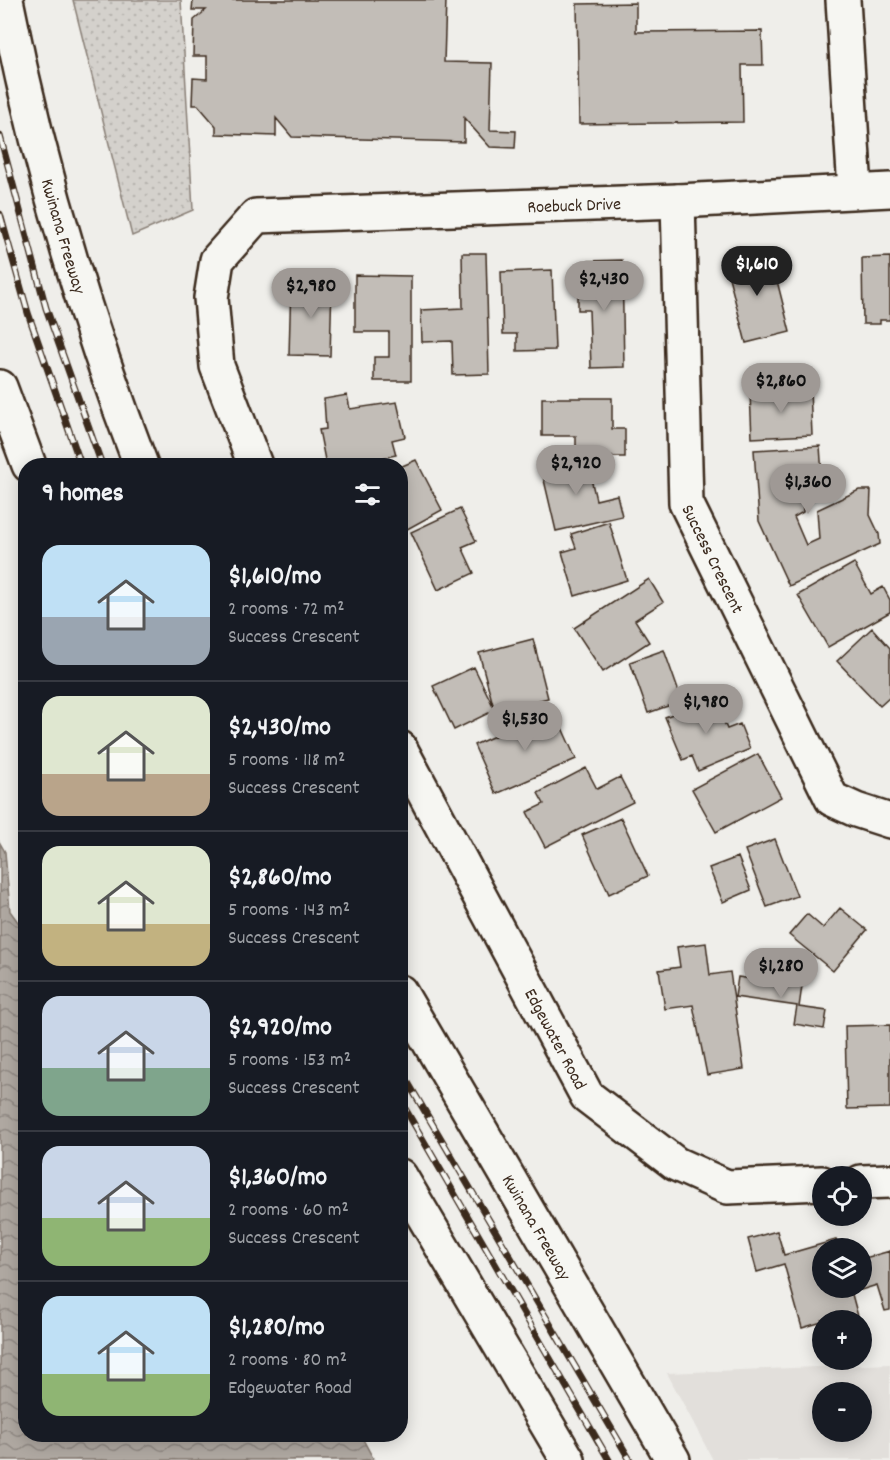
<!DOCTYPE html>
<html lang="en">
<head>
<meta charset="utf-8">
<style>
  :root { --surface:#171b24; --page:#20242c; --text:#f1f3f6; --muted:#9ea1a6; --line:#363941; --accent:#9f9995 }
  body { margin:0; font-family:Dekko,sans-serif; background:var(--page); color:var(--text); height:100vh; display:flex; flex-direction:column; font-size:22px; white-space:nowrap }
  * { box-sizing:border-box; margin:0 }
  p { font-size:20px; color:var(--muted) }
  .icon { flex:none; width:33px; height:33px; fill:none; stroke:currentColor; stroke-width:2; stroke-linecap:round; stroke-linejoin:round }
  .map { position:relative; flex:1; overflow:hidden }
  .drawer { position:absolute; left:18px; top:458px; width:390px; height:984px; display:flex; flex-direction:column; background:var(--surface); border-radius:24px; box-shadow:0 3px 15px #0003 }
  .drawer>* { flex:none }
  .fabs { position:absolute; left:812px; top:1166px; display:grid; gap:12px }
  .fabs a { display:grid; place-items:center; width:60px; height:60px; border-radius:50%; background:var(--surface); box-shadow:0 3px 15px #0003; font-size:30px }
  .price { position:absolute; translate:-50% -51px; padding:0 14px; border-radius:21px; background:var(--accent); color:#111; font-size:20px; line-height:39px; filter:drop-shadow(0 2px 3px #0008) }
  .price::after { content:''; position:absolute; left:50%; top:36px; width:18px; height:14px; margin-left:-9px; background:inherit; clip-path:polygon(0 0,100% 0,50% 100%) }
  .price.active { background:#222; color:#fff }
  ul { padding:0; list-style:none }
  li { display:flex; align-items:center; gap:18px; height:150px; padding:0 24px }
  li+li { border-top:2px solid var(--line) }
  li span { display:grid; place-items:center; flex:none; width:168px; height:120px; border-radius:18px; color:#555 }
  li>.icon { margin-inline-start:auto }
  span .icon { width:72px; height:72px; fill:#fffc; stroke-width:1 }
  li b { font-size:26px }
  h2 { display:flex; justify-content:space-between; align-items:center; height:72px; padding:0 24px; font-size:26px }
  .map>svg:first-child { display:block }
</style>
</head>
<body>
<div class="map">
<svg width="890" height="1460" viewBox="0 0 890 1460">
  <defs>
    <pattern id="grass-dots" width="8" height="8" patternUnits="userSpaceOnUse" patternTransform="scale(1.5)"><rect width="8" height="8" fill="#d4d1cc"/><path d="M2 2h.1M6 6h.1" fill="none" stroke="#b7b4af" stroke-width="1.8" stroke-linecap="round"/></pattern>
    <pattern id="water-waves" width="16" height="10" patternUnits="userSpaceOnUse" patternTransform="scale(1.5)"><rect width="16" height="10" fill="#afa8a1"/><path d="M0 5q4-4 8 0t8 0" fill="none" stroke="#908983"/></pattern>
  </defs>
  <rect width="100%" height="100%" fill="#efeeea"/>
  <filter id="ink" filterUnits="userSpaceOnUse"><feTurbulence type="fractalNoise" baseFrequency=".0167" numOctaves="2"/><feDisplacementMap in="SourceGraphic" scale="12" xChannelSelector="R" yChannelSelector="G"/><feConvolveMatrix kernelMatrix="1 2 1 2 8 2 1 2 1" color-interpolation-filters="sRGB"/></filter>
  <g filter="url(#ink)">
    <path fill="#e2dfdb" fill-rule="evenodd" d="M890,1364V1460H713L667,1373ZM822,1392H861V1431H822Z"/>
    <path fill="url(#grass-dots)" stroke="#887e75" stroke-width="1.5" d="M73,0H181L193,210L132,236Z"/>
    <path fill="url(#water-waves)" stroke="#81766d" stroke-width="1.5" d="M0,843L5,852L10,911L26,933V1434H360L374,1460H0Z"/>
    <path fill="#c2bdb7" stroke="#3b2a1e" stroke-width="1.5" d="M193,0H446L444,62L492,63L490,130L516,131L515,148L490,147L464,118V142L292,137L276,118V136L216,134V126L198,105H192L193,78L207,79V56H193L194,20L206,10H192Z
      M636,3V32L762,31L763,65H742L743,122L579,124L577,4Z
      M751,251L753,261L771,257L790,332L746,343L724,258Z
      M462,253H486L489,374L453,375L452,341L422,342L421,310L463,308Z
      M890,257V320H880V324H863L862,258Z
      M622,260L624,367L591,368L589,310H578V284H588V261Z
      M552,270L555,350L517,351V334H503L501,272Z
      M355,275L411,276V381H374V357H389V332H355Z
      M291,282L332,283L330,356L289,355Z
      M810,390L812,435L752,438L750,393Z
      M347,395L350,409L397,402L405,437L392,440L396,455L367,461V464L363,465H326L319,430L326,429L324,399Z
      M542,398H612V429H625V457H576V436H542Z
      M820,446L822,475L801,477L803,512L794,517L806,545L819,539L817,510L859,490H871L870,515L879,534L880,544L789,586L759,521L754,450Z
      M586,457L596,500L617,495L622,516L556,531L541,467Z
      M416,460L442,510L400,533V467Z
      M460,509L476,541L462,547L474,573L438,590L411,532Z
      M609,522L627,580L575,596L562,552L576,548L571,534Z
      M854,563L871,594L883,587L890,600V612L828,647L798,595Z
      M649,579L663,602L635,620L649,642L603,672L574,628Z
      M872,628L890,648V697L880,706L837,661Z
      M533,639L548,698L495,712L479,653Z
      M664,650L682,701L648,713L630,662Z
      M474,667L495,710L454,730L433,686Z
      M714,698L727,729L740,724L750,749L698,771L692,756L683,760L665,717Z
      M554,710L576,759L496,794L474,745Z
      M758,754L781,797L716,832L692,789Z
      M586,768L597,789L620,777L633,802L545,847L527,812L544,804L538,793Z
      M621,818L648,876L609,894L582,835Z
      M775,839L797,896L767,907L745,850Z
      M738,857L751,890L723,902L709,868Z
      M840,908L867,930L833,971L789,935L807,914L823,928Z
      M706,943L710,975L730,972L744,1069L707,1075L693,1005L665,1009L659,970L680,967L677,947Z
      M738,977L802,986L799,1007L827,1011L824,1029L794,1024L797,1006L735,997Z
      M890,1025V1108L847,1109L845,1026Z
      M777,1231L784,1255L836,1240L839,1248H822V1287H850L859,1320H822V1322L802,1328L784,1264L757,1272L748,1239Z
      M890,1251V1310L885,1311L877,1285L861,1290V1259Z"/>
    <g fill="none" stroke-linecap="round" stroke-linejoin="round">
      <g stroke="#3b2a1e" stroke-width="38">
        <g id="minor">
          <path d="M843,0L855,190"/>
          <path id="s1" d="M678,201L686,503L832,799L856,810L890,821"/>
          <path id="s2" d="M255,465L217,366L211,298L217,260L256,216L678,201L890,190"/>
          <path id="s3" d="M400,748L587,1096L676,1164L727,1187L822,1183"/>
          <path d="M861,1182L890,1181"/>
        </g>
      </g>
      <g stroke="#3b2a1e" stroke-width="38">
        <g id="highway">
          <path id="s4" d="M6,0C37,159 83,314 141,465"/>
          <path d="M0,387L29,465"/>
          <path id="s5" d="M400,992L673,1460"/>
          <path d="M400,1176L568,1460"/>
        </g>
      </g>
      <use href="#minor" stroke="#f6f6f2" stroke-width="33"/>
      <use href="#highway" stroke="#f6f6f2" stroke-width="33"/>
      <g stroke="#3b2a1e" stroke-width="7">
        <path id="rail" d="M0,136L46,308L102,465
          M0,214L28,313L81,465
          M400,1069L630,1460
          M400,1100L609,1460"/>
      </g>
      <use href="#rail" stroke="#f6f6f2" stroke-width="4.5" stroke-dasharray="14" stroke-linecap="butt"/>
    </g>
  </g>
  <g text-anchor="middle" stroke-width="5" stroke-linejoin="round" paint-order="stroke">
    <g font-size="18" fill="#3b2a1e" stroke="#f6f6f2">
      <text dy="6" stroke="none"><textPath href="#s2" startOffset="590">Roebuck Drive</textPath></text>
      <text dy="6" stroke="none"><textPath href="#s4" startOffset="243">Kwinana Freeway</textPath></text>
      <text dy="6" stroke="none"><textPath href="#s1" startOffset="364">Success Crescent</textPath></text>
      <text dy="6" stroke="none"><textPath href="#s3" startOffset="330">Edgewater Road</textPath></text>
      <text dy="6" stroke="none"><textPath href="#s5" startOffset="272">Kwinana Freeway</textPath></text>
    </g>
  </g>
</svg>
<div class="fabs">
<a><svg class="icon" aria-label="locate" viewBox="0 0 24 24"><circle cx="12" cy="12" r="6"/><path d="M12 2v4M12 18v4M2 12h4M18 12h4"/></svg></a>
<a><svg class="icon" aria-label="layers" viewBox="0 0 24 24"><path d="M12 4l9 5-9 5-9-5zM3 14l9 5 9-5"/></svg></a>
<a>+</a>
<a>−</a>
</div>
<b class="price active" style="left:757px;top:297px">$1,610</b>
<b class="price" style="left:604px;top:312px">$2,430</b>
<b class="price" style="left:311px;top:319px">$2,980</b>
<b class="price" style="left:781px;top:414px">$2,860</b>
<b class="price" style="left:576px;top:496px">$2,920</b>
<b class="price" style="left:808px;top:515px">$1,360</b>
<b class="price" style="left:706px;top:735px">$1,980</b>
<b class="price" style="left:525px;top:752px">$1,530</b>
<b class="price" style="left:781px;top:999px">$1,280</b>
<section class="drawer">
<h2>9 homes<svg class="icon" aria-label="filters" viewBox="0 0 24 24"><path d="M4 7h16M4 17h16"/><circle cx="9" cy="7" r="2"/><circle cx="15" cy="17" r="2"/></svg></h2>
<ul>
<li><span style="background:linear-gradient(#bfe0f5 60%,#9aa5b1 0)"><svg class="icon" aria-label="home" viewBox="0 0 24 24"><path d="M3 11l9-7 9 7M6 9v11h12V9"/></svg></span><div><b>$1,610/mo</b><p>2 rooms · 72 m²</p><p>Success Crescent</p></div></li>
<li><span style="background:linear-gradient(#dfe7d0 65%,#b9a48a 0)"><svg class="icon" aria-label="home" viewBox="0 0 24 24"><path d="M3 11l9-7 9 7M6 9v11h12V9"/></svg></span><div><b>$2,430/mo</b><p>5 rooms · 118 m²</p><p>Success Crescent</p></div></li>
<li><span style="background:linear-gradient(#dfe7d0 65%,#c2b280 0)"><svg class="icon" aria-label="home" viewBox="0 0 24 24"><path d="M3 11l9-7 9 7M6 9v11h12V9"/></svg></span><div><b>$2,860/mo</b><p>5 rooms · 143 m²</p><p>Success Crescent</p></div></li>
<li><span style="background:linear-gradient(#c9d6e8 60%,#7fa58c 0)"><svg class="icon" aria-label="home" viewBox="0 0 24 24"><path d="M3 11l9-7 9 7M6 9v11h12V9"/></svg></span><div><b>$2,920/mo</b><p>5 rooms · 153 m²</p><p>Success Crescent</p></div></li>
<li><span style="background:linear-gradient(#c9d6e8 60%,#8fb573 0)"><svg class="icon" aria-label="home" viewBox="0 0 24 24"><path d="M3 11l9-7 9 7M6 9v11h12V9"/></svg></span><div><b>$1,360/mo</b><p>2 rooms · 60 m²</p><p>Success Crescent</p></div></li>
<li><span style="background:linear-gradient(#bfe0f5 65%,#8fb573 0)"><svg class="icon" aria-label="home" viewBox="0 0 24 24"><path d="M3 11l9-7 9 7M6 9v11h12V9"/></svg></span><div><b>$1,280/mo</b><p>2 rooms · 80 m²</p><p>Edgewater Road</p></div></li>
</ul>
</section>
</div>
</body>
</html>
